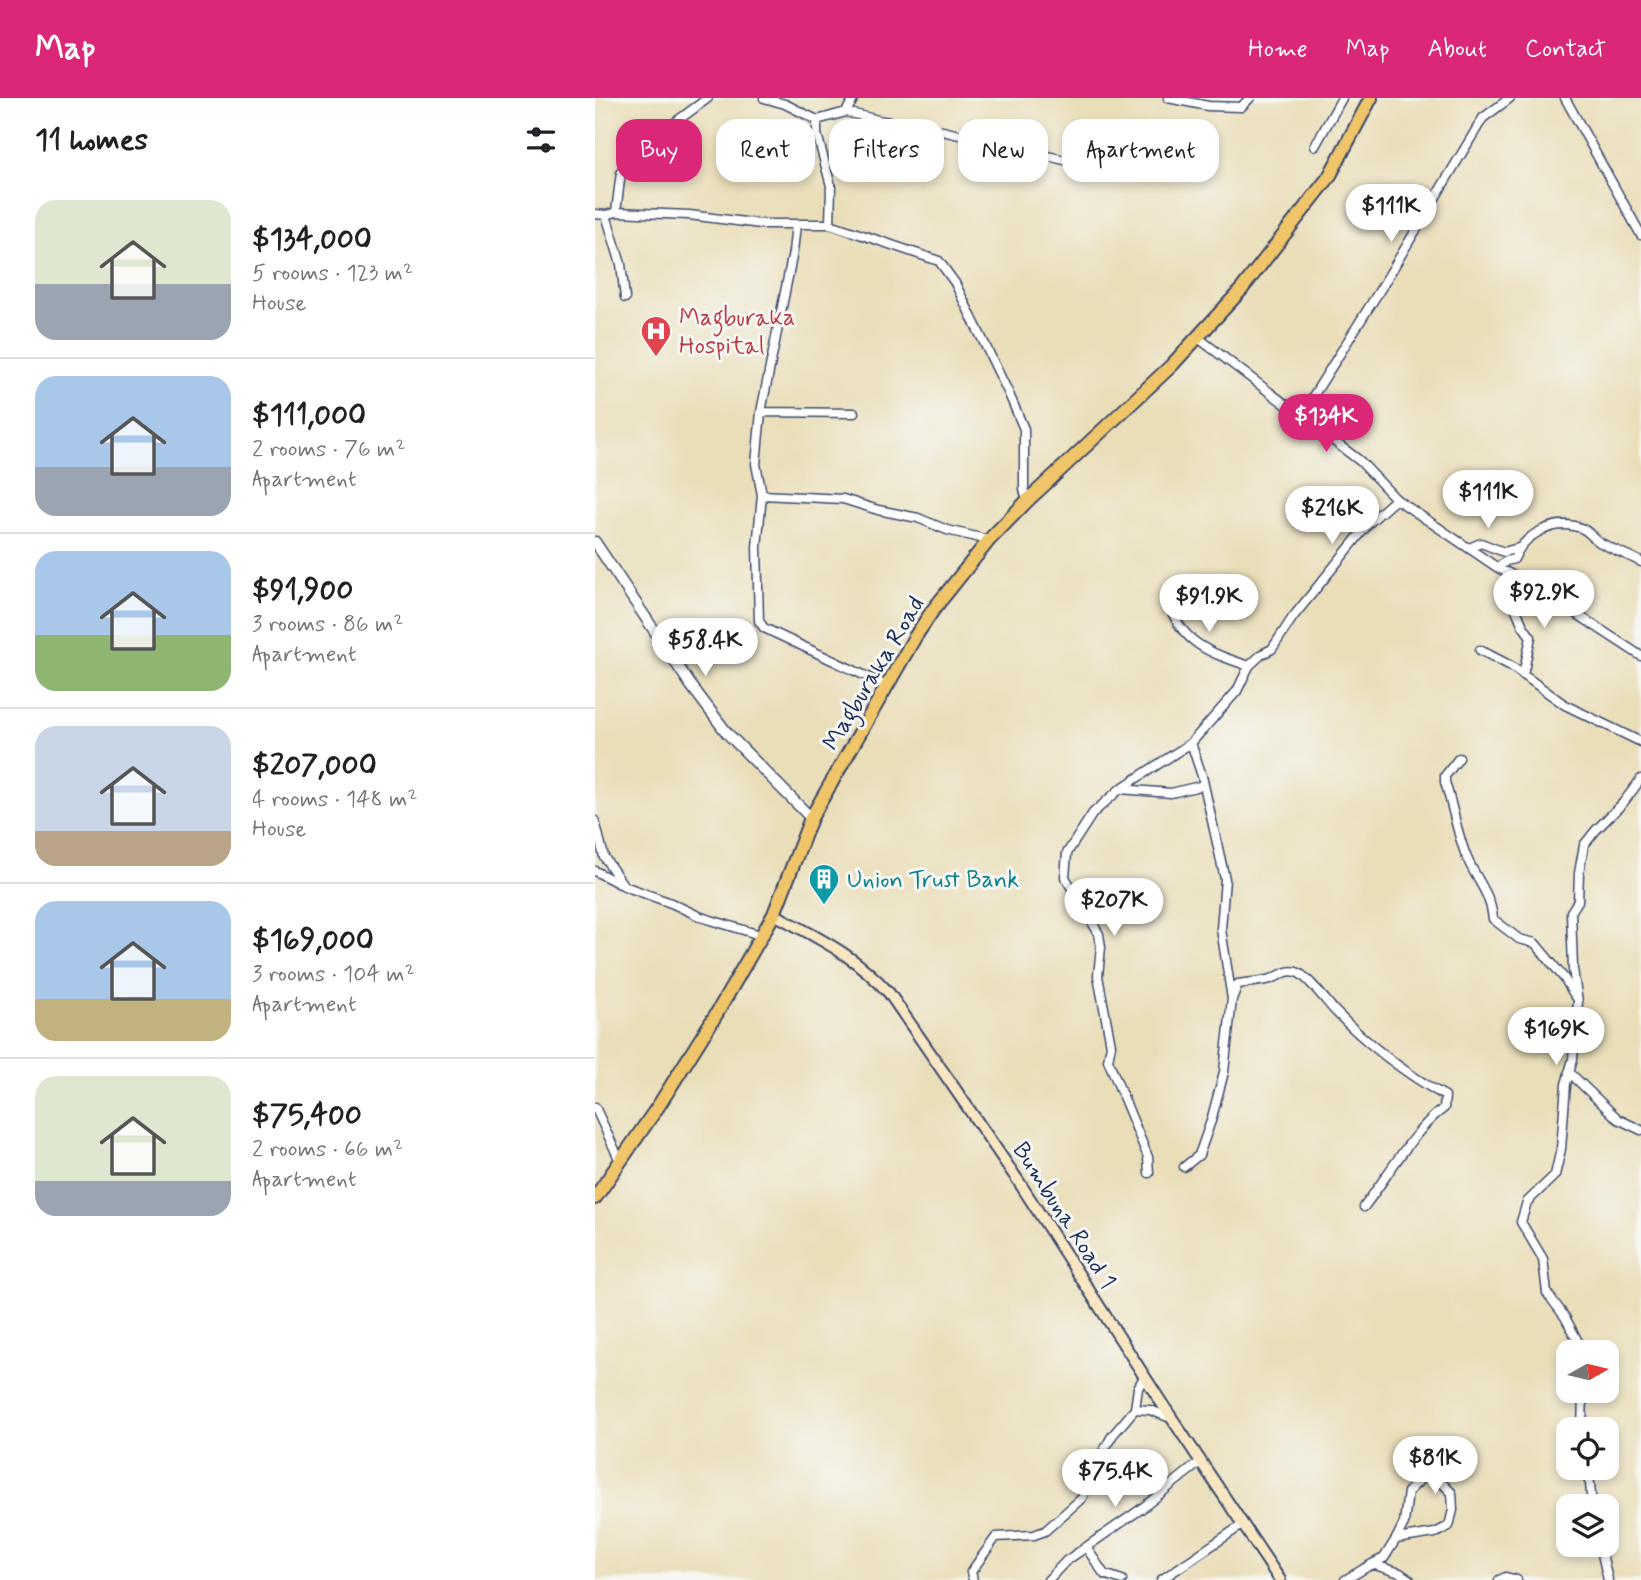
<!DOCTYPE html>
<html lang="en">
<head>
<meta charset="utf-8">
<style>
  :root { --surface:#fff; --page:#f2f2f2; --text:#202124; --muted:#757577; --line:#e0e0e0; --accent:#db2777 }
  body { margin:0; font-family:Mynerve,sans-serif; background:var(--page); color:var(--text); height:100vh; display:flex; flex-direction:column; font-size:26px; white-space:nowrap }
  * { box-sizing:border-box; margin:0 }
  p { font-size:23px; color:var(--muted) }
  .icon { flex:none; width:38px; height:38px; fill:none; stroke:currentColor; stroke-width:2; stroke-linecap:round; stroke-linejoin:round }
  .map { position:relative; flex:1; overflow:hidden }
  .details { display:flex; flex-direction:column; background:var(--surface); width:595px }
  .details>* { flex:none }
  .guide { position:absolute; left:21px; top:21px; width:665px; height:63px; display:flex; gap:14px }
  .needle { width:46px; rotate:82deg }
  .tools { position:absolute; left:961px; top:1242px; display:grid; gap:14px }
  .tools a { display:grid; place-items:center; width:63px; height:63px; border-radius:14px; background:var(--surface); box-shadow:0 4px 10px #0003; font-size:35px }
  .price { position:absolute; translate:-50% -60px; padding:0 16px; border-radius:24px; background:#fff; color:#222; font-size:23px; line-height:46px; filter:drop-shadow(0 2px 4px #0008) }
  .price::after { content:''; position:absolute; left:50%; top:42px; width:21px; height:16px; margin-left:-10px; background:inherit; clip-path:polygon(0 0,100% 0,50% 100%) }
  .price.current { background:var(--accent); color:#fff }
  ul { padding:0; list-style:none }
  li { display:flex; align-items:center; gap:21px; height:175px; padding:0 35px }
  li+li { border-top:2px solid var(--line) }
  li span { display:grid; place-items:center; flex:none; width:196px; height:140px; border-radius:21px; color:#555 }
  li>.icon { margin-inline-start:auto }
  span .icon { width:84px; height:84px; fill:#fffc; stroke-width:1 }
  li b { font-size:30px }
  h2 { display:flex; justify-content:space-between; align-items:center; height:84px; padding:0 35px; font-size:30px }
  .pill { padding:0 24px; border-radius:21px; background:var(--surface); box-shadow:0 4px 10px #0003; font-size:24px; line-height:63px }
  .pill.current { background:var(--accent); color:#fff }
  header { display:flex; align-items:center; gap:42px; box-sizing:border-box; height:98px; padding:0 35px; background:var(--accent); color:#fff }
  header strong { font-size:33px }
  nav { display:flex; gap:38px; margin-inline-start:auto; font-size:24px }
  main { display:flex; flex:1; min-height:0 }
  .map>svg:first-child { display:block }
</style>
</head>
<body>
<header>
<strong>Map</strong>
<nav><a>Home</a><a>Map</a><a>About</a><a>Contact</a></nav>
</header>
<main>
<section class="details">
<h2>11 homes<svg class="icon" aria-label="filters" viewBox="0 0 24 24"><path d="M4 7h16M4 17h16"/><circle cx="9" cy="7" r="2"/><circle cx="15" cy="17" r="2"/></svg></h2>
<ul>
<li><span style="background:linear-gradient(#dfe7d0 60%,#9aa5b1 0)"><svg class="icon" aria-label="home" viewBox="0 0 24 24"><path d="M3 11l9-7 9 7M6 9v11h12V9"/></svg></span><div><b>$134,000</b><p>5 rooms · 123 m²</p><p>House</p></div></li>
<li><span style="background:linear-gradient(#a9c7e8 65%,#9aa5b1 0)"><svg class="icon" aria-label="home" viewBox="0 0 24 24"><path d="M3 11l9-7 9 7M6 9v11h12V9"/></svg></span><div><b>$111,000</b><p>2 rooms · 76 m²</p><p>Apartment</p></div></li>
<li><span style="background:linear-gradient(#a9c7e8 60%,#8fb573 0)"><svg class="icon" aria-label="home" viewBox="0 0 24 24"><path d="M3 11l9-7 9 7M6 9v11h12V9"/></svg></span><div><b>$91,900</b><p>3 rooms · 86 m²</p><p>Apartment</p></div></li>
<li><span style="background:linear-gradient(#c9d6e8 75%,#b9a48a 0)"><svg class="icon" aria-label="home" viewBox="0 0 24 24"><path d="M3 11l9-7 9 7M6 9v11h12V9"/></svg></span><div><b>$207,000</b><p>4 rooms · 148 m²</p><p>House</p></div></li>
<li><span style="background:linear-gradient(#a9c7e8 70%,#c2b280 0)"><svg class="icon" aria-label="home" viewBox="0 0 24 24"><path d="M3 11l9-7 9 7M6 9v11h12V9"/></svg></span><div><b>$169,000</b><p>3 rooms · 104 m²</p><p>Apartment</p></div></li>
<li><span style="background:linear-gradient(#dfe7d0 75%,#9aa5b1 0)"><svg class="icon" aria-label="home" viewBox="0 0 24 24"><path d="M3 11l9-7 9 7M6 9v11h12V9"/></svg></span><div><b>$75,400</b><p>2 rooms · 66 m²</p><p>Apartment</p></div></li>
</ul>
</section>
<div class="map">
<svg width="1046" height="1482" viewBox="0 0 1046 1482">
  <rect width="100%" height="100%" fill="#f6f6f2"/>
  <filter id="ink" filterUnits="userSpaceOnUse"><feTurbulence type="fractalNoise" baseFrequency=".0143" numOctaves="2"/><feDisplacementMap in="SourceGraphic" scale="14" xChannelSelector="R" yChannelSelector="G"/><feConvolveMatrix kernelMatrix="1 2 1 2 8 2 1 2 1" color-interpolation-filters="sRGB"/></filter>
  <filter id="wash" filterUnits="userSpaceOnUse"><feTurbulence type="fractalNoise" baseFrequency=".00686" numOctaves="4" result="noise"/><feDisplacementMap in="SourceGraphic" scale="28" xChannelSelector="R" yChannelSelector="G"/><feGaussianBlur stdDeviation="1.57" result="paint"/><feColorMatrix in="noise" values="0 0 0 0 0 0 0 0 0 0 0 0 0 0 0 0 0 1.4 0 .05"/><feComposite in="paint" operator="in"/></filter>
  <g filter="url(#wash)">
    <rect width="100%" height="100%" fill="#eadeb9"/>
  </g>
  <g filter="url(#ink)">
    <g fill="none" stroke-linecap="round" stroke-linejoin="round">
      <g stroke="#3a496c" stroke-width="11">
        <path id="minor" d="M169,0L190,6L222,22L251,14L287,23L318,26L486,66
          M573,0L613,8L646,9L655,0
          M970,0L1046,137
          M251,14L259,0
          M222,22V36L236,88L235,126
          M720,48L747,0
          M21,114L26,74L35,57L48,42L78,26L113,0
          M0,116L11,117L21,114L94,117L166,126H235L344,163L360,185L414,296L429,331V391L432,403
          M11,117L26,166L30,200
          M201,126L198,154L166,314L161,366L167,397L248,401L283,412L323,420L352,432L394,442
          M602,239L765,363L801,401L903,470L936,486L1046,558
          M166,314L259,315
          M705,319L788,187L888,20L915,0
          M167,397L162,449L164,523L169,530L292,588
          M874,450L886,445L909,454L923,450
          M903,470L911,463L919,461C929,436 961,419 988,431C994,434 999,441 1006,445C1019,452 1033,457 1046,464
          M914,495L928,528L936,539L928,577
          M573,504C587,546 615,555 654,568
          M885,552L916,568L970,607L1046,644
          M864,660L850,678V684C858,709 862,736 872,760C881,781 896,796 898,821L924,841L940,845L969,880L980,898
          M525,691L596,645
          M0,723L9,759L29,788L76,805L106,819L165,837
          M0,773L25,786
          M637,901L643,886C654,884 665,884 676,881C684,879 690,871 701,874C711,876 731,903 739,912C772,946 808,974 850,998L849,1010C819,1031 792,1079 769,1109
          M974,974L1023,1021L1046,1032
          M0,1009L25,1063
          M589,1069L604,1057L616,1023L629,974L637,901L626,831L630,781L607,678L596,645L642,593L654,568L667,556L677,551L698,519L775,424L801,401
          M554,1075L553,1059L513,962L516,947L503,878L506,849L504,836L470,779L472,755L498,715L525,691L576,695L609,687
          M989,1255L970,1219L952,1195L948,1161L926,1124L932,1104L960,1077L966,1051L971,986L978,961L983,904L978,871L976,814L983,803L984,775L989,747L1001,732L1028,705L1046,681
          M540,1311L543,1290L549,1279
          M987,1332L988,1293
          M986,1370L995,1385L997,1409
          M801,1441L840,1435L854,1428L858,1412L857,1395L843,1381L828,1379L813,1394L809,1425L801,1441L789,1460L777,1466L805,1475L815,1482
          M1005,1447L1013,1482
          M491,1449L509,1476L527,1482
          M378,1482L376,1474L401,1439L439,1437L450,1433L487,1400L504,1361L517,1338L540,1311L555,1312L576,1320
          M453,1482L471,1463L546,1411L605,1364
          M566,1482L647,1427
          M750,1482L777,1466
          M904,1482L911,1479L922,1482"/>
      </g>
      <g stroke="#3a496c" stroke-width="13">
        <path id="tertiary" d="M0,444L95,586L132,635L216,720"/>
      </g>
      <g stroke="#3a496c" stroke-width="14">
        <path id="secondary" d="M179,816C224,841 259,856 294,895L424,1084L566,1304L685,1482"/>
      </g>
      <g stroke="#3a496c" stroke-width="16">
        <path id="primary" d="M0,1100L64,1007L122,915L179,816L216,720L320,539L338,512L394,442L432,403L576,268L646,192L734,79L776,0"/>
      </g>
      <use href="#minor" stroke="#fff" stroke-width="8"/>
      <use href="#tertiary" stroke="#fff" stroke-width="10"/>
      <use href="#secondary" stroke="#f9e7c3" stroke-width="10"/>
      <use href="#primary" stroke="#f0c469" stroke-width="12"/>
    </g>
  </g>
  <defs>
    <g id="hospital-pin" transform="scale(1.575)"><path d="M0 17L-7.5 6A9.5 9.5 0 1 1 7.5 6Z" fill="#e0444e" stroke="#f6f6f2"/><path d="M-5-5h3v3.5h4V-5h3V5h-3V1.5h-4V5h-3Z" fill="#fff"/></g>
    <g id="building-pin" transform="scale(1.575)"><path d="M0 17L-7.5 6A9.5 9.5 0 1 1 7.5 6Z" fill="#0f9aa8" stroke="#f6f6f2"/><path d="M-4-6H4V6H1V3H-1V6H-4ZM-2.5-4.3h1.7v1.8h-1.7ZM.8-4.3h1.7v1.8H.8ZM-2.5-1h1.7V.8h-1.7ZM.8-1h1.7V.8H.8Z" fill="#fff"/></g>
  </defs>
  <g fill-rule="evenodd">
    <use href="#hospital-pin" x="61" y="233"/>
    <use href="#building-pin" x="229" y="781"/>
  </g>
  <g text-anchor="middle" stroke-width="6" stroke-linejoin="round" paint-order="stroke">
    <g font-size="24" fill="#be3a42" stroke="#f6f6f2" text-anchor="start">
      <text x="84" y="227">Magburaka<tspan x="84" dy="28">Hospital</tspan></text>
    </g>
    <g font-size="24" fill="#1b2f5e" stroke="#f6f6f2">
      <text transform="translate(278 575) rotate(-59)" y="8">Magburaka Road</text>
      <text transform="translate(470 1117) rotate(57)" y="8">Bumbuna Road 1</text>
    </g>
    <g font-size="24" fill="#0d838f" stroke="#f6f6f2" text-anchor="start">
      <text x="252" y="789">Union Trust Bank</text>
    </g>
  </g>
</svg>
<div class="tools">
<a><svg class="needle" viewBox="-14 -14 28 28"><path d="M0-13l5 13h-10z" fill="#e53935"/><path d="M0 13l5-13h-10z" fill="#757577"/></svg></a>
<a><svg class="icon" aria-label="locate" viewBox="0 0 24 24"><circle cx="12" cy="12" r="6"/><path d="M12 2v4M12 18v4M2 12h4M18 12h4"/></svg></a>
<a><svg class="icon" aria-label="layers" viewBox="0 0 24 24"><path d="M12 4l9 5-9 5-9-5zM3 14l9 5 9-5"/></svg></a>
</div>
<b class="price" style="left:796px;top:146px">$111K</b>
<b class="price current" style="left:731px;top:356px">$134K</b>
<b class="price" style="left:893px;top:432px">$111K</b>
<b class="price" style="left:737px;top:448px">$216K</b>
<b class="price" style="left:949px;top:532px">$92.9K</b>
<b class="price" style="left:614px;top:536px">$91.9K</b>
<b class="price" style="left:110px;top:580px">$58.4K</b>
<b class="price" style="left:519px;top:840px">$207K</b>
<b class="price" style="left:961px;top:969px">$169K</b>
<b class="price" style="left:840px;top:1398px">$81K</b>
<b class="price" style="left:520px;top:1411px">$75.4K</b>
<div class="guide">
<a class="pill current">Buy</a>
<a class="pill">Rent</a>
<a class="pill">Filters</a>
<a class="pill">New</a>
<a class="pill">Apartment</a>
</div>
</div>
</main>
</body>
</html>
